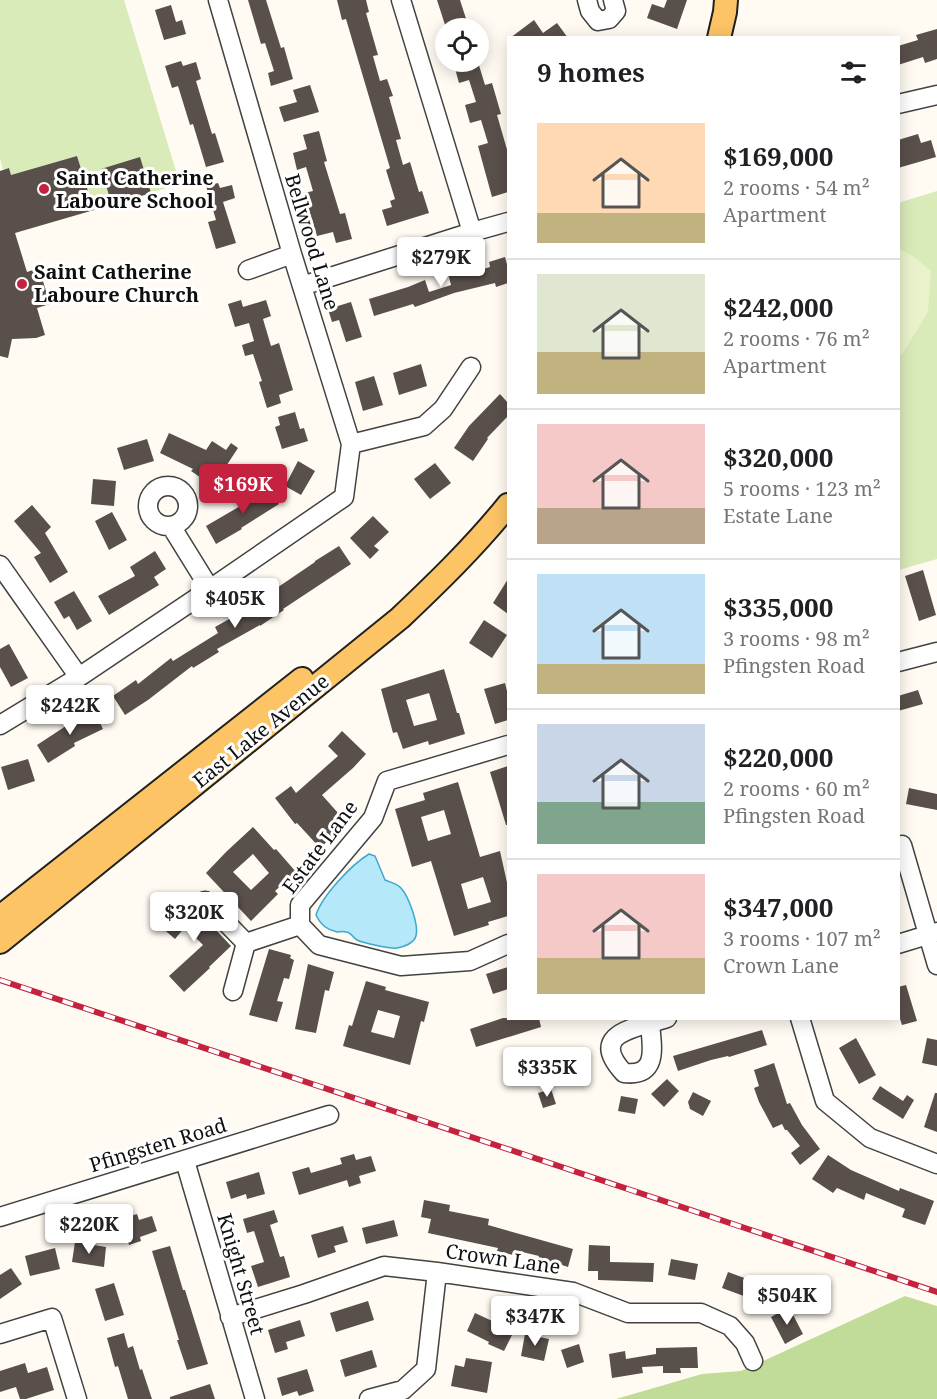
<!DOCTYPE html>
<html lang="en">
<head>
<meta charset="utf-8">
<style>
  :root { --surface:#fff; --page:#f2f2f2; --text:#202124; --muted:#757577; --line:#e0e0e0; --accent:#c4223f }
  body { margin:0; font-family:"Noto Serif",serif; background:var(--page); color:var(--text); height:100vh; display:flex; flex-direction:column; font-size:22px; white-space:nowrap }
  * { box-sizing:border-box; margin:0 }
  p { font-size:20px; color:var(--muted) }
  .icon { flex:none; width:33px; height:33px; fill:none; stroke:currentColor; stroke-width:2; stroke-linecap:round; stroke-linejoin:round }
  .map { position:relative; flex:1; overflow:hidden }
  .sheet { position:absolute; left:507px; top:36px; width:393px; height:984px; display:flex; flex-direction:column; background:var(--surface); border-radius:0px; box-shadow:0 3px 15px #0003 }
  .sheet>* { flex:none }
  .buttons { position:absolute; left:435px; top:18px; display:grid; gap:12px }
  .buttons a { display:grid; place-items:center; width:54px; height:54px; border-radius:50%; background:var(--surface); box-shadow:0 3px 15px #0003; font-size:30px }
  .price { position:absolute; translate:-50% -51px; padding:0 14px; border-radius:6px; background:#fff; color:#222; font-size:20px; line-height:39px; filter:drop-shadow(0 2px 3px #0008) }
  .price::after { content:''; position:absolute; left:50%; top:36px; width:18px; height:14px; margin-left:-9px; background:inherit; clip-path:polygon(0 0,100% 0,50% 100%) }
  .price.on { background:var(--accent); color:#fff }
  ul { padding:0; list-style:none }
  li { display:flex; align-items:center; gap:18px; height:150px; padding:0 30px }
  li+li { border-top:2px solid var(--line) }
  li span { display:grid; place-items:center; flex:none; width:168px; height:120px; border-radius:0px; color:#555 }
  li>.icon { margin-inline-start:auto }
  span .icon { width:72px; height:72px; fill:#fffc; stroke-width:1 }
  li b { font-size:26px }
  h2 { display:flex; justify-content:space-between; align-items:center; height:72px; padding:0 30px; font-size:26px }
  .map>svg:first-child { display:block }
</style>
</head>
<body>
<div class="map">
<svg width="937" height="1399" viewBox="0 0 937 1399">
  <rect width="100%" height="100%" fill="#fffbf2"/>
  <path fill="#daebba" d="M0,0H124L180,184L94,210L77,156L11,175L9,168L3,170L0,159Z
    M937,191V559L899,570L898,203Z"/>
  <path fill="#c0dc98" d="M905,1296L937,1306V1399H616L702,1374L741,1371Z"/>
  <path fill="#eaf2cc" d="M898,248L914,257L931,271L928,312L903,353L899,355Z"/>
  <path fill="#b5e8f8" stroke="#3aa8d1" stroke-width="1.5" d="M369,854L375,856L385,880C390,882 398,884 401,888C409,897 419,925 416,936C414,943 404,947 397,948C391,949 363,943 357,940C353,938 351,932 346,932C343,931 340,932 337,932C327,930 320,924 316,915C322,896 351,865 369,854Z"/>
  <path fill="#594f4b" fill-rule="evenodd" d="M248,0H266L281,48L284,47L293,79L271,86L268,73L274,71L265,43L261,44Z
    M337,0H366L369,12L366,13L378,55L373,56L380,81L387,79L393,96L389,97L401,139L396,140L403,165L410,162L419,192L422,191L429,213L387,226L382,210L392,207L390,201L395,199L386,170L390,168L346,19L342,20Z
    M437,0H460L469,28H446Z
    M667,0H687L677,29L647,18L652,4L664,8Z
    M171,5L176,22L182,20L186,34L164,40L155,10Z
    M534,20L543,33L557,23L568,38H510Z
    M937,29V59L925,63L923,57L898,65V46L918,40L916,35Z
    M181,61L183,66L196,62L201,79L196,81L212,134L215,133L224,162L206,167L193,124L190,125L178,86L172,88L165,66Z
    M465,62H478L485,85L492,83L501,114L497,115L508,153V192L492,197L478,146L488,143L481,120L470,123L465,105L476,102L469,80L459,83L454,65Z
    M310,85L319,112L284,122L279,107L297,102L293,90Z
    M319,131L327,161L324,162L340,214L345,213L352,239L336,243L333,232L317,236L304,193L313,191L306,167L297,170L293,153L307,149L303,135Z
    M918,134L921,143L931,140L936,157L898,168V140Z
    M77,156L94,210L15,233L27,272L39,268L50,304L37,308L45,335L36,338L12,339L8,358L0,356V171L9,168L11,175Z
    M140,157L151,193L112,205L101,169Z
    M218,183L220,188L232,185L235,198L223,202L236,243L216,249L208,222L216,220L206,186Z
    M505,257L508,268V283L496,287L495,283L454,293L415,307L413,304L374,316L369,299L408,287L425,280L429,292L451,285L448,273L457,270L459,276L490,267L489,262Z
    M241,300L243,307L266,300L271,316L263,319L271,346L279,343L293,390L279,395L281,403L267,408L259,382L262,381L253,354L245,356L242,345L254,341L249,323L235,327L228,304Z
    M351,302L362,337L346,342L339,320L332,322L328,309Z
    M421,364L427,386L399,395L393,373Z
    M374,376L383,405L363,411L355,382Z
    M500,394L508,403V416L487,438L488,439L473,461L454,448L469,426Z
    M295,412L300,429L304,428L308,441L282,449L275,427L280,425L278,417Z
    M169,433L206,450L212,441L226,450L231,443L238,448L213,486L191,471L193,469L160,453Z
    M147,439L154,461L124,470L117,448Z
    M298,461L315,471L301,495L285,486Z
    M435,463L451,483L430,499L414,479Z
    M93,479L116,481L114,506L91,504Z
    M267,486L279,504L241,528L242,529L216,544L206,526L242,505L241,503Z
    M32,505L51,527L45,533L68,572L50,583L34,557L41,553L14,521Z
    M112,512L127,540L109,550L95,521Z
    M373,516L389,532L374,546L379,550L370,559L350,538Z
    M339,546L351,564L283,609L284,610L260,626V625L217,649L219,652L193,668L192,666L148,700L125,715L113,696L136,680L138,684L171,658L173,661L218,633L215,627L240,613L315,562V561Z
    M155,551L166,569L154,577L159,585L109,615L98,596L135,576L130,567Z
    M923,570L936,615L919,621L905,576Z
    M508,579V614L493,603Z
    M74,591L92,621L77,630L69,616L64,619L54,602Z
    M484,620L507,635L492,658L469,643Z
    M9,644L28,678L11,687L0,667V649Z
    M444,669L457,713H459L465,734L429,745L428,741L403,749L397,732L393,733L381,689ZM429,693L437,720L414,726L406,700Z
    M505,683L508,695V720L495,724L484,689Z
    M918,690L923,704L898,711V696Z
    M94,711L103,729L74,743L75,746L48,763L37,745L75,720Z
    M342,731L366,754L353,768L322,795L347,823L320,848L297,823L295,824L275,798L291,786L296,793L338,756L328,746Z
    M28,759L35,781L8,790L1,767Z
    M508,766V825H506L490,772Z
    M458,782L480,857L500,851L508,887V916L488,922L489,925L454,936L431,861L412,867L395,809L425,800L423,793ZM444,810L451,834L428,841L421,817ZM483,877L491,902L468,909L461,884Z
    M909,788L937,794V810L906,804Z
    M253,827L274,850L276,849L296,872L275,891L278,894L251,921L206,873L226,852ZM253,854L269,873L251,890L233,872Z
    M184,898L199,912L231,946L209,967L210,968L184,992L169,976L203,945L185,927L175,939L160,926Z
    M269,949L291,955L290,958L294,960L289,979L284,978L277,1001L283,1002L277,1022L249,1015Z
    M308,964L334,972L329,991L325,990L316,1033L295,1029Z
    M508,967V989L493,994L486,974Z
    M366,981L386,987L385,990L429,1002L424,1022L421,1021L410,1065L343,1046L349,1025L352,1026ZM378,1010L400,1016L394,1038L371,1032Z
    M906,985L917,1021L902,1025L898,1013V987Z
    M503,1018H539L541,1027L476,1047L470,1029Z
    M762,1030L767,1045L729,1057L728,1056L711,1060L678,1071L673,1056Z
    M856,1038L876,1075L859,1084L839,1048Z
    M927,1038L937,1040V1066L922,1063Z
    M774,1063L787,1104L790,1103L802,1125L820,1149L800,1165L791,1153L800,1146L787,1130H785L782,1124L773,1128L759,1102L754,1088L759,1086L754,1070Z
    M667,1079L679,1091L664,1107L651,1094Z
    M880,1086L903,1101L907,1095L914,1100L903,1119L872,1099Z
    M551,1089L556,1104L543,1108L538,1093Z
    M693,1092L711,1101L703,1116L690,1109L688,1102Z
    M935,1093H937V1132L924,1127Z
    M621,1096L638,1099L635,1114L618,1111Z
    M354,1154L356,1160L371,1156L376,1171L359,1176L361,1183L349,1187L347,1180L299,1195L292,1172L309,1167L311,1173L342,1164L340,1158Z
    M828,1155L851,1170L899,1191L900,1188L934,1201L925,1225L902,1217L905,1209L866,1193L864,1200L837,1188L833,1193L812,1179Z
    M259,1172L265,1194L247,1199L246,1194L231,1199L226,1182Z
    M424,1200L450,1205L449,1211L489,1219L488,1225L573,1249L568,1267L556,1263L555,1267L537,1262L539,1256L514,1250L513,1255L497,1251L498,1248L428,1233L431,1219L421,1217Z
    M274,1210L278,1222L270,1225L280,1257L284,1256L290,1277L258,1287L251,1266L264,1262L254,1231L247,1233L243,1219Z
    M137,1214L139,1220L152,1216L157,1231L140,1237L141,1241L129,1245L121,1219Z
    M394,1220L398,1236L366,1244L362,1228Z
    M343,1226L348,1242L334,1246L336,1252L318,1258L311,1235Z
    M75,1242L106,1247L104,1267L72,1262Z
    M589,1245L610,1246V1262L654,1263L653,1282L598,1280V1271H588Z
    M170,1246L183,1290H185L208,1364L187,1370L177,1340H179L152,1251Z
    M55,1248L60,1269L30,1276L25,1256Z
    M671,1259L698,1264L695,1280L668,1275Z
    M11,1268L22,1284L0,1299V1275Z
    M728,1272L758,1283L752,1299L722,1288Z
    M114,1283L124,1315L105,1321L95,1289Z
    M368,1301L374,1320L336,1332L330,1313Z
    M789,1307L803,1334L785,1344L771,1317Z
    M475,1313L514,1331L504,1351L488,1344L489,1342L467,1331Z
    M300,1320L305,1336L286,1342L288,1349L275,1353L268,1330Z
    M124,1333L128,1348L133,1346L140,1370L142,1369L152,1399H128L118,1366L115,1367L107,1338Z
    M525,1334L549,1339L544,1361L521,1356Z
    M579,1344L584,1362L567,1368L561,1350Z
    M697,1347L698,1368H680L681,1373H663V1366L642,1367L643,1373L612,1378L609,1354L625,1351L626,1359L656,1354V1348Z
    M372,1350L377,1367L345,1377L340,1360Z
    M466,1358L492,1362L487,1393L451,1386L455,1365L464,1367Z
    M25,1363L28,1373L47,1367L54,1390L26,1399H20L16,1387L0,1392V1371Z
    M307,1369L314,1391L299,1396L297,1391L282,1396L277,1378Z
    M210,1384L215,1399H170V1397Z"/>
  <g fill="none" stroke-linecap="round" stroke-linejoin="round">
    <g stroke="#424242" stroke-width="21">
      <path id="minor" d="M401,0L472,232
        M587,0L590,11L598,21L609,19L616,11L613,0
        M898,104L937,95
        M248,270L292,254
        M302,286L472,232L508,222
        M351,444L424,426L443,409L471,367
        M148 506a20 20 0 1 1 40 0a20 20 0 1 1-40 0Z
        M171,526L210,589
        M0,565L79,677
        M898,662L937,652
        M0,725L79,677L210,589L344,497L351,444L292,254L218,0
        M508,745L387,781L373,818L300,905V925L319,945L401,966L470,961L508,944
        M902,845L937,965
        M205,901L246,943
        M898,944L937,932
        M233,991L246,943L300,925
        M800,1018L825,1101L870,1138L937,1164
        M650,1024C652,1047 659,1077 624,1073C586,1032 638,1028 667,1018
        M185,1161L255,1399
        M0,1217L329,1115
        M230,1317L304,1294L384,1266L437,1272L573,1292L628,1313H701L730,1326L745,1343L753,1361
        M0,1334L52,1318L77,1399
        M369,1399L403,1390L426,1369L437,1272"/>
    </g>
    <g stroke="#202020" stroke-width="26">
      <path id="major" d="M719,38L725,12L726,0
        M0,917L302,679
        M0,942L400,618C438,582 476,545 508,505"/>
    </g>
    <use href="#minor" stroke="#fff" stroke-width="18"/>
    <use href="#major" stroke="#fcc465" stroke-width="22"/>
    <g stroke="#c4223f" stroke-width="6">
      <path id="rail" d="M0,980L937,1292"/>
    </g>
    <use href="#rail" stroke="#fff" stroke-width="4" stroke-dasharray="11" stroke-linecap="butt"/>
  </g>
  <g fill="#c4223f" stroke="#fff" stroke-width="2">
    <circle cx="44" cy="189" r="6"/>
    <circle cx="22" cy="284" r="6"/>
  </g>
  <g text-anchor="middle" stroke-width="6" stroke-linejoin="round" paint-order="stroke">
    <g font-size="20" font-weight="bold" fill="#0f0f0f" stroke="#fff" text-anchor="start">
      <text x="56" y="185">Saint Catherine<tspan x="56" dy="23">Laboure School</tspan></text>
      <text x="34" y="279">Saint Catherine<tspan x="34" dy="23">Laboure Church</tspan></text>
    </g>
    <g font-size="20" fill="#0f0f0f" stroke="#fff">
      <text transform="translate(312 242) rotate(73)" y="7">Bellwood Lane</text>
      <text transform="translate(261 731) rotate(-39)" y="7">East Lake Avenue</text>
      <text transform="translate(320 847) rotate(-53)" y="7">Estate Lane</text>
      <text transform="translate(158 1145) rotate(-17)" y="7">Pfingsten Road</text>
      <text transform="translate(503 1259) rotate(8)" y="7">Crown Lane</text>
      <text transform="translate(241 1274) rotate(74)" y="7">Knight Street</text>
    </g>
  </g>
</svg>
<div class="buttons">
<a><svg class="icon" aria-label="locate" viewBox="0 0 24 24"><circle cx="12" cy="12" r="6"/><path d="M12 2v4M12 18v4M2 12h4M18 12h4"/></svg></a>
</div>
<b class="price" style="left:441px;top:288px">$279K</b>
<b class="price on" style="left:243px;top:515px">$169K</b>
<b class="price" style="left:235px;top:629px">$405K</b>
<b class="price" style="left:70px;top:736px">$242K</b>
<b class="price" style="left:194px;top:943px">$320K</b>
<b class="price" style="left:547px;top:1098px">$335K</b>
<b class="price" style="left:89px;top:1255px">$220K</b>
<b class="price" style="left:787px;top:1326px">$504K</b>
<b class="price" style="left:535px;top:1347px">$347K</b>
<section class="sheet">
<h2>9 homes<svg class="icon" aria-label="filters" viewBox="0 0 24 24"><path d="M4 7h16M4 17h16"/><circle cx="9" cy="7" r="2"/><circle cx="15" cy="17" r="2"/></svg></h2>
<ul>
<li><span style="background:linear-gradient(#ffd9b3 75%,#c2b280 0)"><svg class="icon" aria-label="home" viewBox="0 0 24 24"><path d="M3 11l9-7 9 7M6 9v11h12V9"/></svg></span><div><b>$169,000</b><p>2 rooms · 54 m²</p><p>Apartment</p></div></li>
<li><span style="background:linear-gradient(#dfe7d0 65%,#c2b280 0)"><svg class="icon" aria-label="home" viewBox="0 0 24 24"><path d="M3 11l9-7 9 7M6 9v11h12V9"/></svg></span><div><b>$242,000</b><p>2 rooms · 76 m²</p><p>Apartment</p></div></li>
<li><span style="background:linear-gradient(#f6c9c9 70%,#b9a48a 0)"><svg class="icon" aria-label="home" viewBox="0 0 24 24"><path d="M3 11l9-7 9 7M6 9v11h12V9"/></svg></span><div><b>$320,000</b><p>5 rooms · 123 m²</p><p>Estate Lane</p></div></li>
<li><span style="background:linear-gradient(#bfe0f5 75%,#c2b280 0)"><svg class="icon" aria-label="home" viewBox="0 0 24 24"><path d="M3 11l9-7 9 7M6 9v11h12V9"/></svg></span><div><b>$335,000</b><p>3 rooms · 98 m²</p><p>Pfingsten Road</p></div></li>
<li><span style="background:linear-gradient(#c9d6e8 65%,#7fa58c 0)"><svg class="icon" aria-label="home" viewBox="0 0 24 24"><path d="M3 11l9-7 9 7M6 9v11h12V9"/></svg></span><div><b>$220,000</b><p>2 rooms · 60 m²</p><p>Pfingsten Road</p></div></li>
<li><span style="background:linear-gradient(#f6c9c9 70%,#c2b280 0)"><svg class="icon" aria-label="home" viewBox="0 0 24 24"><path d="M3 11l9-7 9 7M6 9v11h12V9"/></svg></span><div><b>$347,000</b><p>3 rooms · 107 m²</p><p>Crown Lane</p></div></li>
</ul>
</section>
</div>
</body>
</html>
